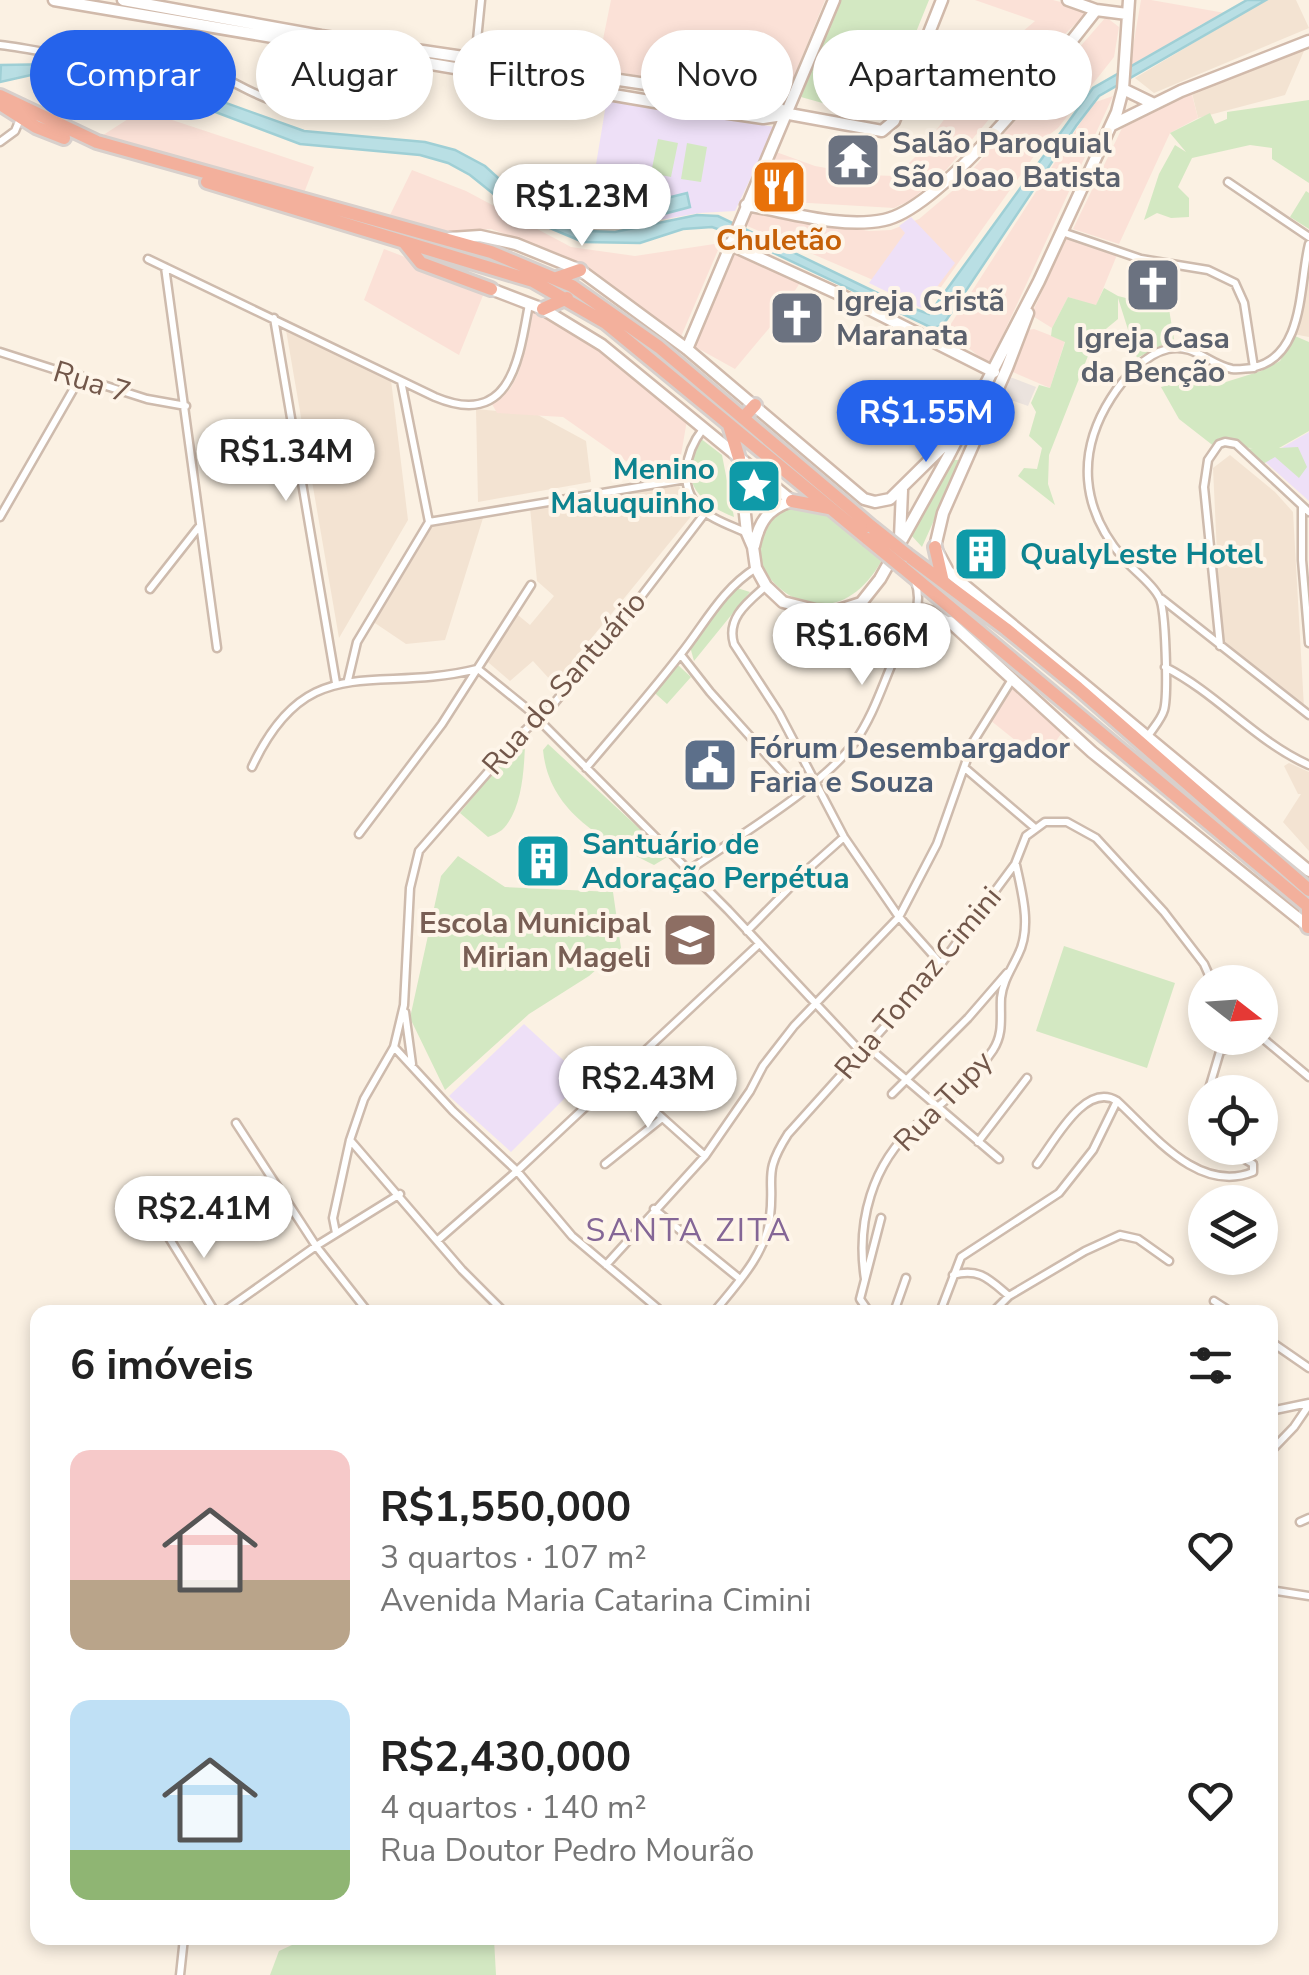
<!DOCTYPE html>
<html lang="pt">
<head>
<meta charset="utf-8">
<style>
  :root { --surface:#fff; --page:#f6f6f6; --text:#222; --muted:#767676; --accent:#2563eb }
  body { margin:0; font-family:"Nunito Sans",sans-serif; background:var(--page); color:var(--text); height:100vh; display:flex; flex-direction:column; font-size:38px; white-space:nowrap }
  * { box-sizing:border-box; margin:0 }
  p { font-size:32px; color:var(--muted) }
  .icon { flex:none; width:55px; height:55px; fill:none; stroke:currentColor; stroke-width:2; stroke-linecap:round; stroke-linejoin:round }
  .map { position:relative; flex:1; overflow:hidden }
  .sheet { position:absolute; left:30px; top:1305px; width:1248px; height:640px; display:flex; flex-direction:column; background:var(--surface); border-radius:20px; box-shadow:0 5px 15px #0003 }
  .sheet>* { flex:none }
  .banner { position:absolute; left:30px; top:30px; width:1250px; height:90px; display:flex; gap:20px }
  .needle { width:65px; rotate:107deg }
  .buttons { position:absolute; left:1188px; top:965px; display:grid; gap:20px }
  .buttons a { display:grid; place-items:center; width:90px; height:90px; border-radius:50%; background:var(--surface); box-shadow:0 5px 15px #0003; font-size:50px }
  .price { position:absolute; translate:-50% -85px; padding:0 22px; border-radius:35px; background:#fff; color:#222; font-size:32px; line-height:65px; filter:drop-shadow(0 2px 5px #0008) }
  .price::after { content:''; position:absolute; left:50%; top:60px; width:30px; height:22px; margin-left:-15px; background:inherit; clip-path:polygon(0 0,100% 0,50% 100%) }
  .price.active { background:var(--accent); color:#fff }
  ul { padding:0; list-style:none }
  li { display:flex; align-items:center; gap:30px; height:250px; padding:0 40px }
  li span { display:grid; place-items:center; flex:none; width:280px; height:200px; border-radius:20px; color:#555 }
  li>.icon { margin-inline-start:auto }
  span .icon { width:120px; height:120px; fill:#fffc; stroke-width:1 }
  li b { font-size:42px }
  h2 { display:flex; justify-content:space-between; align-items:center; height:120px; padding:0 40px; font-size:42px }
  .tag { padding:0 35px; border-radius:45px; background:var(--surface); box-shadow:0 5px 15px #0003; font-size:35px; line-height:90px }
  .tag.active { background:var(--accent); color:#fff }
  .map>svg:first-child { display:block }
</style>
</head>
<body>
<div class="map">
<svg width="1309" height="1975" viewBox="0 0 1309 1975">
  <rect width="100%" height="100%" fill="#fbf1e3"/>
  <path fill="#f3e3d2" d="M1265,0H1296L1309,28L1154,93L1135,78Z
    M1307,44L1285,95L1198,118L1191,89Z
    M1309,273V337L1293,334V331Z
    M286,330L391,380L408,520L339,638Z
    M476,409L538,415L586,441L591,482L478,502Z
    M1230,455L1275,492L1293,512L1304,708L1221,639L1213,468Z
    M679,486L693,514L554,684L533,661L510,681L482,657L513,611L530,625L554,596L537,581L530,507Z
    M483,518L445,640L406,644L369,619L427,528Z
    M1289,763L1309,772V851L1283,822L1301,794H1298L1284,766Z"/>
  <path fill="#fbe1d7" d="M611,0H825L785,99L597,69Z
    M975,0H1053L1076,6L1085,15L1046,52L947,169L911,200L894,208L757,200L776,152L815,166L865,175L896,176L921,151L959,99L1008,44L1035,21Z
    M1141,0H1151L1225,13L1200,25L1128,76Z
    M1106,17L1119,27L1114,57L1058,128L1049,135L929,304L745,225L748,210L869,231L891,230L919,219L957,187Z
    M1191,91L1198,118L1170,133L1119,244L1073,229L1125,122Z
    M1113,96L989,365L947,330L1093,103Z
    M142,110L314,167L304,193L97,139Z
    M412,170L466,191L571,247L635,256L721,243L680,339L580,264L550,250L491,229L450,232L390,215Z
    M1067,238L1117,255L1096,306L1068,297L1052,328L1031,315Z
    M384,249L486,288L459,355L364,300Z
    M733,249L802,280L771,326L735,369L690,344Z
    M534,307L577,333L687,420L680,461L633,466L563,417L497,413L492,404L510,389L518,374Z
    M1034,329L1065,341L1050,388L1008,370L1028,330Z
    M1012,682L1067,726L1041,761L985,716Z"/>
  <path fill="#ebe3de" d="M1010,377L1036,387L1028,406L1002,397Z"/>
  <path fill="#eee0f7" d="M607,98L775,127L735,211L699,213L615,228L586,225Z
    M911,217L955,263L921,308L869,283L905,233L899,226Z
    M1309,432V501L1262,459Z
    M524,1024L584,1079L511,1152L449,1096Z"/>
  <path fill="#d3e8c2" d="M840,0H929L882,116L876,118L801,97Z
    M1309,100V183L1272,159V148L1250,145L1192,158L1178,187L1189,198V217L1171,218L1157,213L1144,220L1159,174L1175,145L1186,152L1170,133L1210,113L1215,124L1227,119V112Z
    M658,139L678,143L671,177L651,173Z
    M687,143L707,147L701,182L681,179Z
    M1306,191L1309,193V229L1290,217Z
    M1104,288L1118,296L1169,309L1174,339L1137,358L1118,298V319L1095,338L1049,455L1048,484L1055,505L1018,476L1024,468L1037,469L1042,448L1029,436L1036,412L1031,403L1039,385L1050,388L1065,342L1051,336L1052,328L1068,297L1096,305Z
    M1295,336L1309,342V431L1279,448L1298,447L1307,467L1299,478L1275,457L1263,464L1246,449L1253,448L1215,447L1179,419L1161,387L1188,380L1213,386L1261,371L1280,361Z
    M700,438L722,455L734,517C697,503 676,477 700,438Z
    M952,460H961L922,547L911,535Z
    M739,465L774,492L746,518Z
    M784,500L817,508L868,537L882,560C819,674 700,537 784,500Z
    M737,588L750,592L694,661L689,643L730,590Z
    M668,664L679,666L691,677L667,704L648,687Z
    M518,742L525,745C524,770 522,811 502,830C498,833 493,835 488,837L460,813Z
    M548,744L669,856L654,865C604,840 549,813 543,750Z
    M458,856L505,887L613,892L621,948L589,976L529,1014L445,1090L410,1018L441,876Z
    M1064,946L1175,983L1147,1068L1036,1031Z
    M307,1938H491L494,1939L496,1975H270L279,1951Z"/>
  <path fill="#b9dfe4" stroke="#9fcfd5" stroke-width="2.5" d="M1247,0H1266L1099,96L1076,126L947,319L942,326L932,328L738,236L712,227L683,229L640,243L583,242L521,216L470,175L448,163L420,155L300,144L168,94L115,98L59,76L31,75L0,82L1,65L62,64L118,87L165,81L304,131L425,142L455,150L485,166L529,206L556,221L587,231L615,232L697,215L718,216L898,303L929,314L1093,88Z
    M687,193L690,207L660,215L655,201Z"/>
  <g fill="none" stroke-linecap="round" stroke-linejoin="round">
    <g stroke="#cebbad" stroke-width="11">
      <path id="street" d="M0,45C36,49 71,59 106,62C143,65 178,60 213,73C237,81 281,116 305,98L320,42
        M474,70L481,0
        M0,142L15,131L20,119
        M1228,182L1309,237
        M1062,232L1141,259L1208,270L1235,283L1244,303L1254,368C1247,368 1239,370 1232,369C1208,364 1194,343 1168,349C1145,354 1123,379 1111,398C1076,453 1081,509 1123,558C1133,570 1152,583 1159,597C1166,608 1168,696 1164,710C1161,720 1153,728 1148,736
        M148,259L435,397C511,429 519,359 529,304
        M165,267L217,648
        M274,318L336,683
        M0,352L147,399L186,406
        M1255,367C1305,355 1299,284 1309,244
        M703,429C685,452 677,488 702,510C713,520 732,526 745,532
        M1302,506V560L1309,643
        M0,517L81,376
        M429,522L686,479
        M766,586C748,602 726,618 734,644L779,713L844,837L899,917L941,964
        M150,589L198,528
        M1162,599L1309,715
        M920,607L934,611L950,622
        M1220,646L1204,487L1208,460L1219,444L1225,442L1236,444L1309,512
        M681,655L710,692L800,792
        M1165,667C1218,694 1255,741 1309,765
        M478,669L530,711L728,910L862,1053
        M348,680L357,642L429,522L401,381
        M252,767C308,647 374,695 477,669
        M586,768C617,731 650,694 680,655C705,624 721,590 756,568
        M966,769L1035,828
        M359,834L442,724L531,585
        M688,871C735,838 822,787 854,743C874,715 883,683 897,652C908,627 925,609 915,581
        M747,931L807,870L844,837
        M405,1012L412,1064
        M1260,1036L1309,1077
        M394,1047L453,1111L517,1171L572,1236L662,1312
        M868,1047L999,1159
        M1223,1050L1262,1037
        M617,1077L705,1156
        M1208,1092L1224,1038
        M892,1094L968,1018L1007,973
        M236,1123L316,1246L368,1312
        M350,1140L462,1270L504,1312
        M978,1142L1027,1078
        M605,1164L661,1119
        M1037,1164C1054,1142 1085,1081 1117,1101
        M654,1209L740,1279
        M163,1228L215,1312
        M336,1233L333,1218L350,1140L364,1099L394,1047L404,1005L410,888L419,851L522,733L551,707L624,619L705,513
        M438,1240L517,1171L758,945
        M606,1265L705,1156L750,1091L763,1066L794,1026L899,917L937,844L973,742L1011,681
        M953,1275C979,1267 990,1280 1009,1296L1085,1251L1120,1235L1138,1239L1169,1261
        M865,1279C856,1222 872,1164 916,1125C943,1102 973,1080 993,1050C1004,1033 1000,1017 1001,998C1003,981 1011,970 1018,955C1032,928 1022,893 1016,865
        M1214,1301L1231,1312
        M223,1312L316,1246L400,1194
        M714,1312C736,1285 766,1254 770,1217C775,1176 762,1175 788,1134L941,964L1015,864L1026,836L1045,822H1067L1096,838L1164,912L1204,964L1212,982
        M869,1312L860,1299L881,1218
        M894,1312L906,1278
        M940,1312L961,1257L1059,1193L1093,1150L1117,1101C1153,1134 1198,1194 1253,1172V1164L1226,1148
        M993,1312L1009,1296
        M1270,1341L1309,1368
        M1270,1411L1309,1403
        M1270,1452L1294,1427L1309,1405
        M1300,1522L1309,1518
        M1270,1590L1309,1596
        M180,1975L184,1938"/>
    </g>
    <g stroke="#d1baab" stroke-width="15">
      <path id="secondary" d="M54,0L661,103L763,118L789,114L882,131L894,121L942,0
        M123,0L321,36L768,102L789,114
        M1068,0L1096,10L1127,14
        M1123,89L1154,104
        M1112,125L1181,91L1309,41
        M746,205C789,212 841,229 884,220C943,208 1057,60 1096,10
        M450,238L480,236L516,244L580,270L687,349L864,499L875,502L890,499L957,433
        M729,244L843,296L994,372
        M491,289L543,309L602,345L792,501
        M1028,313L1007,368L943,513L935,547L948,571L957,579L1309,871
        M687,349L834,0
        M739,458L747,533L753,547L756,568L766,586L783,602L815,610L836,611L861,603L880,579L948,457L1039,281L1117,112L1123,89L1129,0
        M900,538L902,490
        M754,546C759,522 768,508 792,501
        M950,622L1092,752L1309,927"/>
    </g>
    <g stroke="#d8d0cc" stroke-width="18">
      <path id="highway" d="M0,96L97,142L491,252L572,286L659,347L872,527
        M0,104L36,127L64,138
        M207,182L533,281L606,323L868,539
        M404,242L421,263L491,289
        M557,278L580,270
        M543,309L567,298
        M743,418L755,405
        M729,425L739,458
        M792,501L829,508
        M935,547L943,582
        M907,555L1006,629L1078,688L1309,890
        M902,567L1309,907
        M1308,905V927"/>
    </g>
    <use href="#street" stroke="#fff" stroke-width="6"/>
    <use href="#secondary" stroke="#fff" stroke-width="10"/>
    <use href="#highway" stroke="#f3b09c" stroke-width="12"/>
    <g stroke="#d8d0cc" stroke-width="18" stroke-linecap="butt">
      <path id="highway-bridge" d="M872,527L907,555
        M868,539L902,567"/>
    </g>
    <use href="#highway-bridge" stroke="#f3b09c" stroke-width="12"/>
  </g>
  <defs>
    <g id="temple-square" transform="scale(2.875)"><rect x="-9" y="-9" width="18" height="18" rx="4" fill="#6b7280" stroke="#fef5e9"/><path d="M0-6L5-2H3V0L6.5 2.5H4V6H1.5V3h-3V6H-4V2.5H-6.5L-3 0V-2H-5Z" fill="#fff"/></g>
    <g id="restaurant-square" transform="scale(2.875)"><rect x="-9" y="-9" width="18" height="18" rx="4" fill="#e8710a" stroke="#fef5e9"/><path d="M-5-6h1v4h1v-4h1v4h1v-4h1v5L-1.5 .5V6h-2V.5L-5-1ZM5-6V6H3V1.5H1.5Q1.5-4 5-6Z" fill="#fff"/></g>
    <g id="church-square" transform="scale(2.875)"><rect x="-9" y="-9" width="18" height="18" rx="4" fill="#6b7280" stroke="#fef5e9"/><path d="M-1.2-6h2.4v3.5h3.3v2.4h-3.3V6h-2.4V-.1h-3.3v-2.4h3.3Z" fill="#fff"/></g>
    <g id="sight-square" transform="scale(2.875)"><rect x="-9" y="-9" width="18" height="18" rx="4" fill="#0f9aa8" stroke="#fef5e9"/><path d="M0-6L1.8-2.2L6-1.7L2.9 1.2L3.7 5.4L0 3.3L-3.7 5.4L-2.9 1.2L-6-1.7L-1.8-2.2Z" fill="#fff"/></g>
    <g id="building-square" transform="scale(2.875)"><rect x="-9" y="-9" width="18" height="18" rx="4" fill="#0f9aa8" stroke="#fef5e9"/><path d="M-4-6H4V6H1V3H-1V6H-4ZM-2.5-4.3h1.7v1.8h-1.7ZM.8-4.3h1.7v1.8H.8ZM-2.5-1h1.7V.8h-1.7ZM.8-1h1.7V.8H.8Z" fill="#fff"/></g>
    <g id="civic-square" transform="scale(2.875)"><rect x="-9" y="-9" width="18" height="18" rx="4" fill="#5c6f8a" stroke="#fef5e9"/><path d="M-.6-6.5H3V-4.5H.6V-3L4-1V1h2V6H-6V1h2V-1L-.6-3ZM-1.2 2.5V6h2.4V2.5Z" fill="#fff"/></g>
    <g id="school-square" transform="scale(2.875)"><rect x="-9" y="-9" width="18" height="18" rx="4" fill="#8d6e63" stroke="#fef5e9"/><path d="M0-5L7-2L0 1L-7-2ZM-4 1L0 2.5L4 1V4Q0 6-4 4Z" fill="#fff"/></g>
  </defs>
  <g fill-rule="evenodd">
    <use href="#temple-square" x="853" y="160"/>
    <use href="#restaurant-square" x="779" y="187"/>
    <use href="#church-square" x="1153" y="285"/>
    <use href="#church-square" x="797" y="318"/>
    <use href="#sight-square" x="754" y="486"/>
    <use href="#building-square" x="981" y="554"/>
    <use href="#civic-square" x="710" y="765"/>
    <use href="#building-square" x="543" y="861"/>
    <use href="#school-square" x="690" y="940"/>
  </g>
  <g text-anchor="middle" stroke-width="8" stroke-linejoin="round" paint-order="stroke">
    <g font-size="30" font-weight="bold" fill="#5b616d" stroke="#fef5e9" text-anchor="start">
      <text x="892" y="153">Salão Paroquial<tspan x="892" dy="34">São Joao Batista</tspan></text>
      <text x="836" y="311">Igreja Cristã<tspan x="836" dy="34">Maranata</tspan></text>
      <text x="1153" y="348" text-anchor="middle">Igreja Casa<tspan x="1153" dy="34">da Benção</tspan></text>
    </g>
    <g font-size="30" font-weight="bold" fill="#c56008" stroke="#fef5e9">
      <text x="779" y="250">Chuletão</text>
    </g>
    <g font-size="30" fill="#72574a" stroke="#fef5e9">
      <text transform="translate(92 382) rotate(17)" y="10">Rua 7</text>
      <text transform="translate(564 683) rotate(-49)" y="10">Rua do Santuário</text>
      <text transform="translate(918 983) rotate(-50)" y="10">Rua Tomaz Cimini</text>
      <text transform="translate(943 1101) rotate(-46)" y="10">Rua Tupy</text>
    </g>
    <g font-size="30" font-weight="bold" fill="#0d838f" stroke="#fef5e9" text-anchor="start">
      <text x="715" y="479" text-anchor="end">Menino<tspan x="715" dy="34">Maluquinho</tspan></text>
      <text x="1020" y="564">QualyLeste Hotel</text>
      <text x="582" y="854">Santuário de<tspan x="582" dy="34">Adoração Perpétua</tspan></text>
    </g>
    <g font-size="30" font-weight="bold" fill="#4e5e75" stroke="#fef5e9" text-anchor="start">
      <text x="749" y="758">Fórum Desembargador<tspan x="749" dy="34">Faria e Souza</tspan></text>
    </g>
    <g font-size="30" font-weight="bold" fill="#785e54" stroke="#fef5e9" text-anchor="end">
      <text x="651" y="933">Escola Municipal<tspan x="651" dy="34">Mirian Mageli</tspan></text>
    </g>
    <g font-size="32" letter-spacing="2.5" fill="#846696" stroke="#fef5e9">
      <text x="689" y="1241">SANTA ZITA</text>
    </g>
  </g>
</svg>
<div class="buttons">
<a><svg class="needle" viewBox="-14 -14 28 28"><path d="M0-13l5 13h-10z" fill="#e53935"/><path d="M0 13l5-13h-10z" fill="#767676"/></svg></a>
<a><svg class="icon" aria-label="locate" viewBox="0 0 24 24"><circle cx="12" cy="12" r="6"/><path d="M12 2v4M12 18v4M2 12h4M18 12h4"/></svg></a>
<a><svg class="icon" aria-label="layers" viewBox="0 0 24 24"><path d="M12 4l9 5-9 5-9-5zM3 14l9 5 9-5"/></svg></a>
</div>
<b class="price" style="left:582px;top:249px">R$1.23M</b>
<b class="price active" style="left:926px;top:465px">R$1.55M</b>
<b class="price" style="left:286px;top:504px">R$1.34M</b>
<b class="price" style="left:862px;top:688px">R$1.66M</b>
<b class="price" style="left:648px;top:1131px">R$2.43M</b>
<b class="price" style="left:204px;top:1261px">R$2.41M</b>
<div class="banner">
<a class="tag active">Comprar</a>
<a class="tag">Alugar</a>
<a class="tag">Filtros</a>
<a class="tag">Novo</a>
<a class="tag">Apartamento</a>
</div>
<section class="sheet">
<h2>6 imóveis<svg class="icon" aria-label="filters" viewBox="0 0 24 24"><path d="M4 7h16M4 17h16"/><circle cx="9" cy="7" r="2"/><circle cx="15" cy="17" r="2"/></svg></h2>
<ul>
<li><span style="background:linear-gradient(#f6c9c9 65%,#b9a48a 0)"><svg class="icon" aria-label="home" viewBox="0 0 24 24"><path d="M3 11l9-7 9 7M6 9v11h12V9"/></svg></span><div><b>R$1,550,000</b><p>3 quartos · 107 m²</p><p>Avenida Maria Catarina Cimini</p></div><svg class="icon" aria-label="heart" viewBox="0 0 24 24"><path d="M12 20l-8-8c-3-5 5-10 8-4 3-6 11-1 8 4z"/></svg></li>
<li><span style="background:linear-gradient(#bfe0f5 75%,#8fb573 0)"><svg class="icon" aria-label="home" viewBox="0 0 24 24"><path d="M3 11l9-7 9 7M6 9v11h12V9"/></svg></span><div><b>R$2,430,000</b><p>4 quartos · 140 m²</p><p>Rua Doutor Pedro Mourão</p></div><svg class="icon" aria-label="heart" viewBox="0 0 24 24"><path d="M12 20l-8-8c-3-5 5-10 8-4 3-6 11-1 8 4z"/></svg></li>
</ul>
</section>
</div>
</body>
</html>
